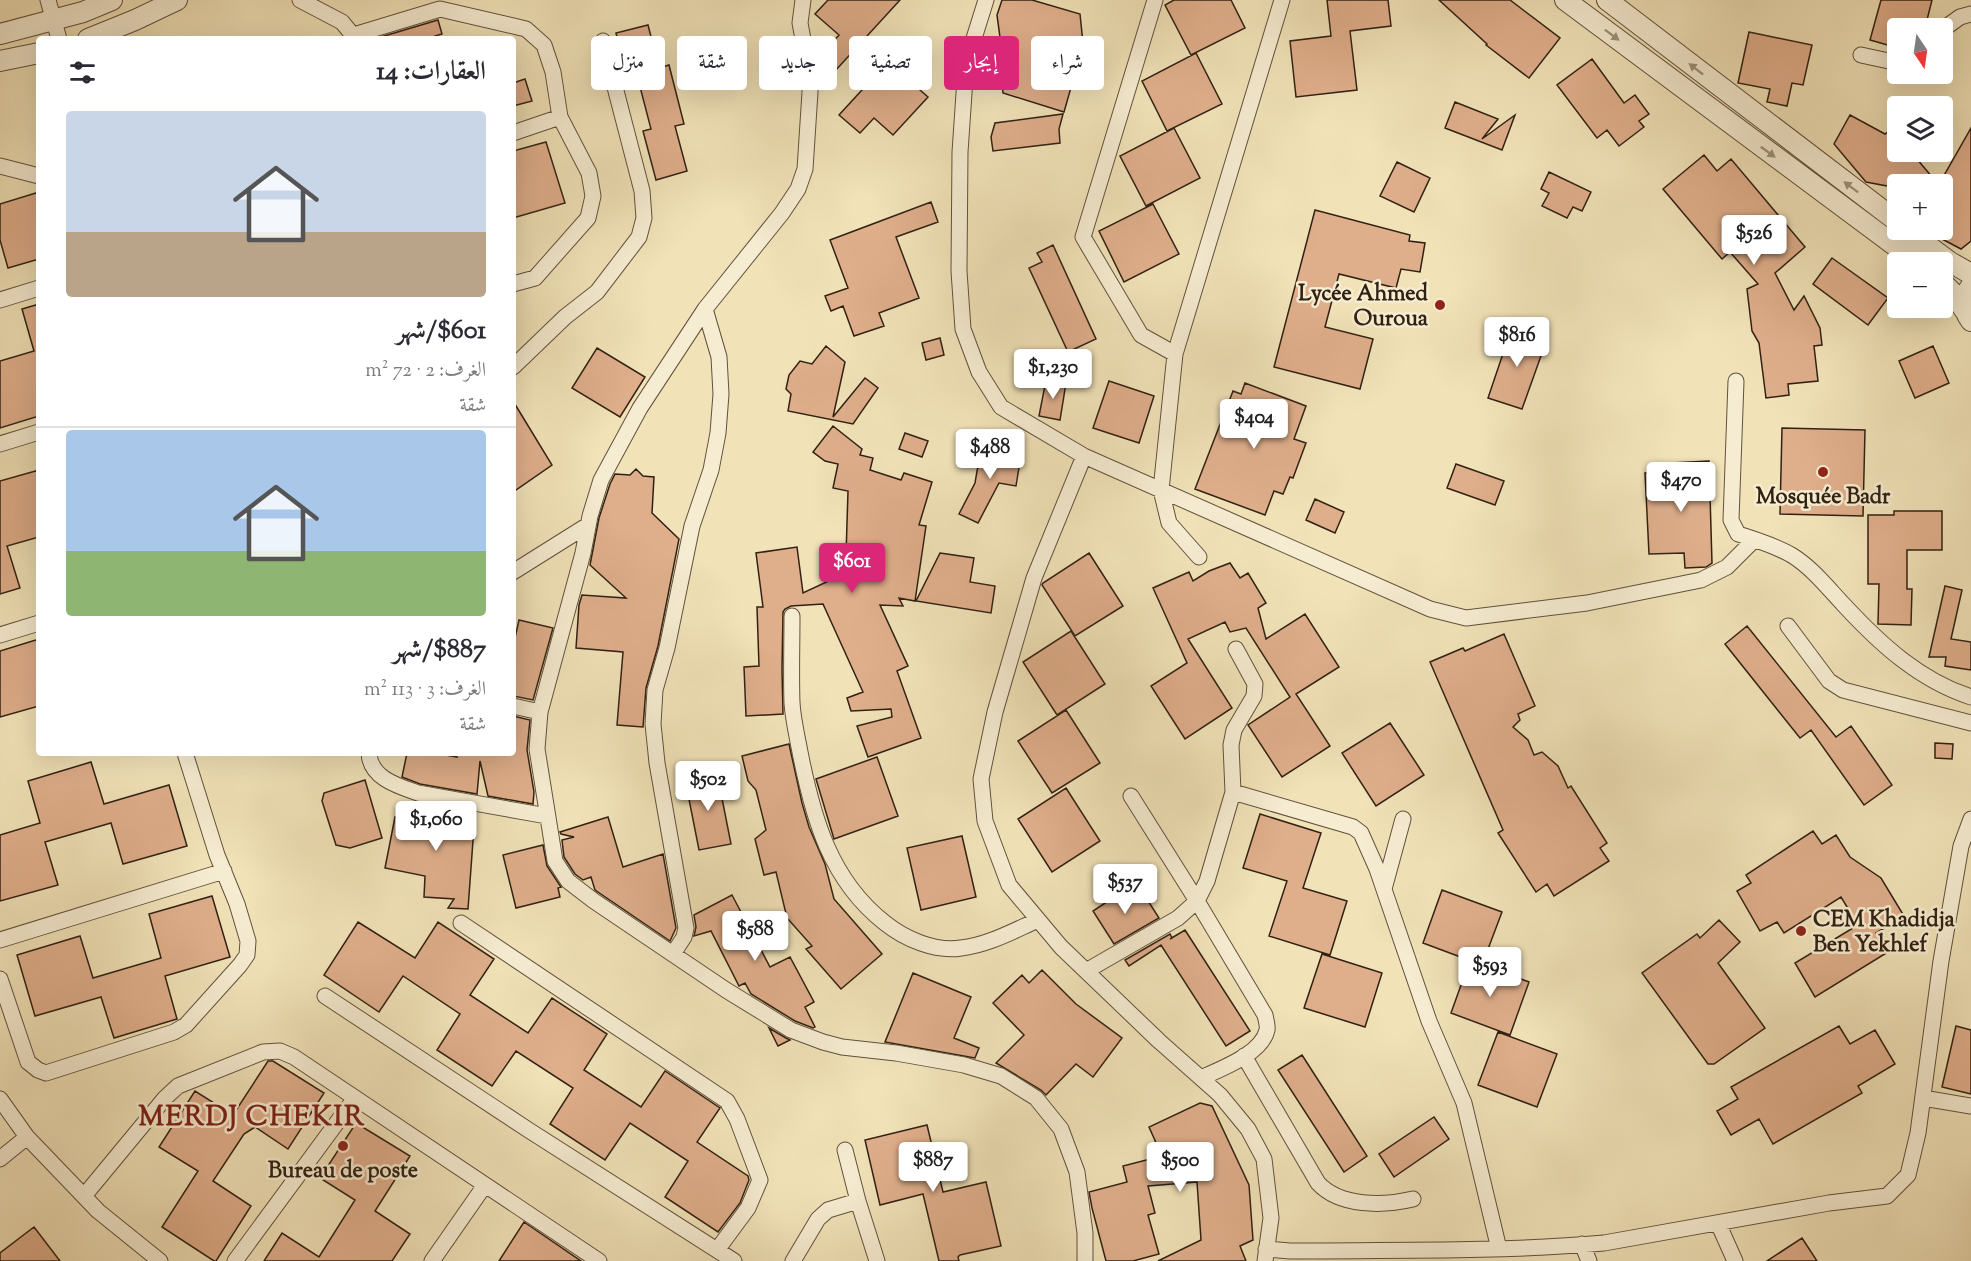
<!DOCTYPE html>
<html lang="ar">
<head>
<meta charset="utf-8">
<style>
  :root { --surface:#fff; --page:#f2f2f3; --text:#2b2b33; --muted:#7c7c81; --line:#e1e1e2; --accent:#db2777 }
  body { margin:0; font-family:"Sorts Mill Goudy",Amiri,serif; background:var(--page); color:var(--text); direction:rtl; height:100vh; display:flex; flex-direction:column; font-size:22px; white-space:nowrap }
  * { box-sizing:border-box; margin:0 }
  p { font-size:20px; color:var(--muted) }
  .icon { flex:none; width:33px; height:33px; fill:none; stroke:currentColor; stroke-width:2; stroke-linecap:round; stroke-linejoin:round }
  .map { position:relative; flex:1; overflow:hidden; direction:ltr }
  .details { position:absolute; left:36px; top:36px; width:480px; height:720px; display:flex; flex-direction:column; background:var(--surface); border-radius:6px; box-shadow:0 6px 24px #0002; direction:rtl }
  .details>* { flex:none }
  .hud { position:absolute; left:534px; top:36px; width:570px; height:54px; direction:rtl; display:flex; gap:12px }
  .needle { width:39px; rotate:167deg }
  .controls { position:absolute; left:1887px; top:18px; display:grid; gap:12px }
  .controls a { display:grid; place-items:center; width:66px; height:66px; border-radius:6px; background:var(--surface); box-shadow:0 6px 24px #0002; font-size:30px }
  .price { position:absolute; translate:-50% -51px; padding:0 14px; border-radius:6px; background:#fff; color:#222; font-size:20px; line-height:39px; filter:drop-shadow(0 2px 3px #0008) }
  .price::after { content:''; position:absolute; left:50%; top:36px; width:18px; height:14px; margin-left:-9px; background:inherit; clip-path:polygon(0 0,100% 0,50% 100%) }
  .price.on { background:var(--accent); color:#fff }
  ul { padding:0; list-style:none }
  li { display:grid; align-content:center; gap:12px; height:318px; padding:0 30px }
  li+li { border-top:2px solid var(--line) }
  li span { display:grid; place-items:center; height:186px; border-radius:6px; color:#555 }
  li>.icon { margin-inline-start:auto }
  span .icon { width:108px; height:108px; fill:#fffc; stroke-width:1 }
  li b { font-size:26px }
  h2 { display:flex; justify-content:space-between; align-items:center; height:72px; padding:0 30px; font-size:26px }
  .chip { padding:0 21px; border-radius:6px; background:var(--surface); box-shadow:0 6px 24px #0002; font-size:21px; line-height:54px }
  .chip.on { background:var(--accent); color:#fff }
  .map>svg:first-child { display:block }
</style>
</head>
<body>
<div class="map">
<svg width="1971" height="1261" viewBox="0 0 1971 1261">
  <rect width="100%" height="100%" fill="#f1e2b8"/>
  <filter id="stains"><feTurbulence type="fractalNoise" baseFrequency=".00333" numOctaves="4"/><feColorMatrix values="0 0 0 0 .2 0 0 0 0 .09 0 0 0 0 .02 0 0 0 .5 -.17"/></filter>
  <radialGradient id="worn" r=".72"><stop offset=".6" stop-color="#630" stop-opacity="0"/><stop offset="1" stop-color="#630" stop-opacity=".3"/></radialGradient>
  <path fill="#dfae8b" stroke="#312113" stroke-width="1.5" d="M828,0H900L835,71L819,57L839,35L815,14Z
    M1002,0H1032L1080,14L1084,53L1079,69L1071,70L1072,84L1064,112L1003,93L1001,76L1004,67L997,15Z
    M1174,0H1231L1245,28L1191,55L1165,5Z
    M1327,0H1388L1391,26L1350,31L1357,90L1296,97L1290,41L1331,36Z
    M1439,0H1510L1560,38L1529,78L1486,45L1487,44Z
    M1881,0H1932L1925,28H1898V48L1870,40Z
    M438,20L442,34L435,36L436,39H374Z
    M648,25L659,68L669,65L684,124L675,126L687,171L656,180L643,131L651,129L638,79L628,81L616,33Z
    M1749,32L1812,45L1803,85L1792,83L1787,106L1767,102L1770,89L1738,83Z
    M908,40L924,55L904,76L928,97L893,135L874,118L860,133L839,115Z
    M1196,53L1222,104L1167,131L1142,81Z
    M1592,59L1624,103L1635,95L1649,114L1639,121L1644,127L1619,146L1607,130L1597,138L1557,85Z
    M525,79L532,101L513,106V83Z
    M1455,102L1498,119L1482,139L1515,115L1502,150L1445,128Z
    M1063,114L1059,129L1060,143L993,151L991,137L995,123Z
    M1850,115L1885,134L1898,124V152H1911L1938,184H1898V188L1866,182L1834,144Z
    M1174,128L1200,178L1146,206L1120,156Z
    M1971,128V241L1961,249L1942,239V179Z
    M546,142L565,203L513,218V151Z
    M1704,155L1717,171L1731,159L1805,247L1775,273L1794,310L1804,296L1820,328L1822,345L1814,346L1818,381L1788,384L1789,395L1766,398L1759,343L1752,331L1747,289L1758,284L1730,252L1722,259L1663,189Z
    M1397,162L1430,178L1414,212L1380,196Z
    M1549,172L1591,192L1582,211L1573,207L1567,218L1542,206L1549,193L1541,189Z
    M39,192V259L8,268L0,240V204Z
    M931,202L938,222L896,237L919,298L879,313L884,326L854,336L843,306L831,311L825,296L848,288L830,240Z
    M1153,204L1179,254L1124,282L1099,231Z
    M1315,210L1410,235L1409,241L1425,243L1420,272L1401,269L1396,288L1339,274L1325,327L1373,339L1360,389L1274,367Z
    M1053,245L1096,339L1068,352L1029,268L1042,262L1037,253Z
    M1832,258L1888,298L1868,325L1813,284Z
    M39,304V416L0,428V361L34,351L22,309Z
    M1512,327L1547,339L1522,409L1488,398Z
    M940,338L944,355L926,360L922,343Z
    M826,346L845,362L833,417L865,378L878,388L853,424L788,411L791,394L786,389L789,375L800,361L812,364Z
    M1933,346L1949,383L1915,398L1899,361Z
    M597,348L645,377L620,417L572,388Z
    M1046,380L1066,383L1060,420L1039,416Z
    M1109,381L1154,396L1139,443L1093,428Z
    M1245,383L1306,406L1294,439L1306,443L1293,478L1290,477L1283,494L1274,491L1265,515L1195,489L1233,391L1241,394Z
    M513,401L552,465L513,492Z
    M833,426L862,449L860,455L873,458L870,470L901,480L904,473L932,482L919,525L926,526L915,601L899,598L903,606L880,605L908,666L897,671L921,738L868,757L857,726L892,717L891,709L851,711L847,698L863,692L823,604L791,606L785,609L783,612L782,670L783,714L746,716L744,667L759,666L757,607H763L756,553L797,547L803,593L833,579L834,560L846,555L848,491L833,488L838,464L825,461L813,452Z
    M1782,428L1865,430L1863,516L1780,514Z
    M905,433L928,441L922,457L899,449Z
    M981,448L1021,455L1016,486L999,483L978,523L959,514L975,483Z
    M1709,461L1712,563L1706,567L1685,568L1684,553L1649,554L1645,473L1671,472V463Z
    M1456,464L1504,481L1495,505L1447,488Z
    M636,469L643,476L654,477L652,513L679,539L658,646L646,688L643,727L617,725L623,652L576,648L579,605L582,595L626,598L590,565L599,518L610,484L615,474L630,475Z
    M39,470V537L7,546L20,588L0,594V481Z
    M1315,499L1344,512L1335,533L1306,520Z
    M1894,511H1942V550H1907V589H1912L1911,625L1878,624L1879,584H1868V515H1894Z
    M940,553L974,558L970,582L995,586L991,613L916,601Z
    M1089,553L1123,606L1075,636L1042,585L1043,583Z
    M1230,563L1240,578L1248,573L1266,603L1258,608L1266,639L1305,614L1339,667L1296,694L1330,746L1282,777L1248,725L1290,697L1246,628L1230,632L1225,622L1188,639L1232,708L1185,739L1151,686L1187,663L1153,588L1189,572L1193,581L1209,571Z
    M1945,586L1962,590L1951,639L1971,642V670L1945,666L1946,657H1929Z
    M519,620L553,628L533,700L513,696V647Z
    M1747,626L1836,737L1851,726L1892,785L1864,805L1811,730L1800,738L1725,644Z
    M1071,631L1105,684L1057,715L1023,662Z
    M1504,634L1535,706L1518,714L1520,720L1513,727L1528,740L1534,755L1542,752L1558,766L1568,788L1571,786L1607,843L1600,848L1609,861L1554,896L1547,884L1536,892L1498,833L1503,830L1430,662L1463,648L1465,651Z
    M39,639V706L0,717V651Z
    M1066,710L1100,763L1052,793L1018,741Z
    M513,716L530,720L527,750L534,792L533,804L488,796L480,761L477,794L420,784L402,777L407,753H435L457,757V753H513Z
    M1390,723L1424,775L1376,806L1342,753Z
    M1935,743L1953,744L1952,759L1935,758Z
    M789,744L802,803L809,827L825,864L834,899L882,954L841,989L806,949L812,946L787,918L776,872L764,875L755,839L766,830L756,790L748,781L742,756Z
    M877,757L898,816L834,839L816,779Z
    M91,762L104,804L169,785L187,846L123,864L111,823L45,842L58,885L0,901V835L40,823L28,781Z
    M717,773L731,844L699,850L685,779Z
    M365,780L382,838L350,848L336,845L322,801L324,793Z
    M1066,788L1100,841L1052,872L1018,819Z
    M440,807L475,813L468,909L448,908L454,899L424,897L425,876L385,868L395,817L402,819Z
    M1260,814L1321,833L1303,888L1347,901L1330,955L1269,936L1287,881L1243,868Z
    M608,817L623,867L663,854L676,928L670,941L595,890L591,877L583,880L575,874L564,857L562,840L574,837L561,834L560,832Z
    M1813,831L1822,844L1836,835L1850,857L1881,878L1904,916L1876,933L1888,952L1815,997L1795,963L1858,925L1841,897L1784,933L1777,922L1760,931L1737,891L1751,883L1746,875Z
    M962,836L976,897L921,910L907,848Z
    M543,845L547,866L561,887L558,888L560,897L516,908L503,855Z
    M1128,888L1137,901L1145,896L1159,918L1114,944L1093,911Z
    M1442,890L1502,912L1482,965L1423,943Z
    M732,895L770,967L790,957L814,1002L805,1007L815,1027L813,1028L795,1021L751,994L745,983L739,986L711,931L694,936L696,927L694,915Z
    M212,896L230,957L165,976L177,1019L114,1038L101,997L35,1016L17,955L80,936L93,978L161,958L149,914Z
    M1719,920L1740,942L1718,963L1765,1028L1714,1064H1708L1642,973L1697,934L1700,938Z
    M358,922L415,958L438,922L494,959L470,995L528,1033L552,998L607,1034L584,1070L641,1107L665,1071L720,1108L697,1142L748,1176L749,1180L740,1203L718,1232L665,1197L688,1161L630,1123L605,1160L550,1124L573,1088L516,1051L492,1086L437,1050L460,1014L403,976L379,1012L324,975Z
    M1185,930L1250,1031L1226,1046L1161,945L1129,966L1125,960L1170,934L1172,938L1170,939Z
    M1322,954L1382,973L1365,1027L1304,1008Z
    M1470,960L1529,982L1510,1035L1451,1013Z
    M1042,970L1076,1004L1122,1038L1093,1077L1076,1064L1046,1095L1041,1090L996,1063L1024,1035L993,1003L1022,975L1029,983Z
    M913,973L971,997L954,1038L979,1048L975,1058L885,1042Z
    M1839,1026L1850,1044L1875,1030L1895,1064L1858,1086L1862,1093L1773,1144L1759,1119L1731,1135L1717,1111L1738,1099L1731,1087Z
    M1956,1026L1971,1030V1094L1942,1087Z
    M769,1028L786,1038L790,1040L778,1046Z
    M1498,1032L1557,1054L1537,1107L1478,1085Z
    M1302,1055L1367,1156L1344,1172L1278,1070Z
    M268,1061H273L324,1093L288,1149L255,1127L244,1134L213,1181L251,1206L216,1261H214L162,1227L198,1171L159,1147L195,1091L233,1115Z
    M1200,1103L1212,1106L1249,1185L1253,1240L1240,1246L1246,1261H1158L1201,1240L1197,1182L1148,1186L1155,1213L1148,1215L1159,1254L1133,1261H1106L1092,1208L1089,1192L1127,1182L1123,1166L1162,1156L1149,1127Z
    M1434,1117L1449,1139L1394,1177L1379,1154Z
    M356,1123L410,1156L375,1211L410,1234L392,1261H264L282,1233L319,1257L355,1200L320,1178Z
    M927,1125L943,1192L986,1182L1001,1246L960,1255L958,1257L959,1261H939L923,1194L880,1205L865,1140Z
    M524,1222L581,1261H499Z
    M34,1227L60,1261H0V1253Z
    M1802,1238L1817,1261H1767Z"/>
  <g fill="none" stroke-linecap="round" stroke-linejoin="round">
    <g stroke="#61513c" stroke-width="17">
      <path id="minor" d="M48,0L59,39
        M300,0L342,22L356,39
        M803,0L800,23L810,77V92L805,169L798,189L782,213L705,309L640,408L601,480L590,516L583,553L540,712L537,749L555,861L568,881L594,901L726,990L791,1030L823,1042L842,1047L896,1053L964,1065L1001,1076L1036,1098L1061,1129L1077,1172L1085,1233V1261
        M986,0L966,64L960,152L959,271L963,329L979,372L1001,407L1084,456L1430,609L1466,618L1587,603L1701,580L1727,567L1754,540
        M1155,0L1083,237L1141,335L1175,354
        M1942,30L1960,17L1971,14
        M354,35L440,9L526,29L544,45L553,72L560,117L589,173L593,196L588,218L535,278L513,284
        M1861,55L1898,63
        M513,133L560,117
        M0,166L39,176
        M0,300L39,288
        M513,367L565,317L597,292L639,237L644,218L642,191L603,41
        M1736,381L1731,520L1738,534C1756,540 1777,546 1793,556C1812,568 1828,588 1843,604C1880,644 1919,680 1971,697
        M0,444L39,432
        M1084,456L1034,578L995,712L981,779L985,821L1009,885L1061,947L1159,1041L1220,1095L1248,1129L1264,1159L1271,1218L1265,1261
        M1199,557L1169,523L1161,490L1175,354L1282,0
        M513,572L588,525
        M792,616C792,645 791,674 792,703C793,719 797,736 800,752C813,818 830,880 885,923C905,939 935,952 961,948C988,945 1013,931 1038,920
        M1788,626L1829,681L1843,690L1971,723
        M0,635L39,623
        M513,706L540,712
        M369,753C370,778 398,786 418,793L547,816
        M1233,792L1353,827L1361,833L1377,869L1429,1021L1464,1103L1499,1249
        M1131,796L1197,901L1265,1015C1266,1020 1268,1026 1267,1030C1262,1054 1220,1069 1201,1078
        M1384,889L1403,819
        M461,923L727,1101L737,1119L760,1180L748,1208L717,1250
        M0,940L224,871
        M673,954L684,937L686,928L657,763L653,724L655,690L667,648L692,526L711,470L718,433L721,394L719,357L705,309
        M1086,971L1178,918L1197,901L1207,881L1233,792L1231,745L1234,730L1254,696L1255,684L1236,649
        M0,979L28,1062L38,1070L46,1073L174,1032L186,1025L240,965L247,955L248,941L237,904L217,855L185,753
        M325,996L530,1131L734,1261
        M1244,1056L1318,1183C1340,1207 1383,1206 1413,1199
        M1923,1098L1971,1106
        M0,1099L27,1137L98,1211L160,1261
        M845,1150L858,1201L877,1261
        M0,1159L27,1137
        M84,1196L165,1098L178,1086L263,1052L280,1051L294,1057L599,1261
        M1718,1223L1735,1261
        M1582,1244L1589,1261
        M1266,1249L1290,1251C1395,1250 1500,1252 1604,1243L1829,1203L1887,1196L1908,1175L1918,1133L1941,961L1961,846L1971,819
        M235,1261L355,1098
        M432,1261L485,1185
        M793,1261L818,1219L828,1210L858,1201"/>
    </g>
    <g stroke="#61513c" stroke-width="22">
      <path id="tertiary" d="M1565,0L1917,262
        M1607,0L1898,222
        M0,34L83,12L112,0
        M88,39L135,20L177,0
        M0,61L39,53
        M1907,230L1950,262L1971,274
        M1942,282L1953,293L1965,311
        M1971,286C1962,298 1962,309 1971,321"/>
    </g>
    <use href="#minor" stroke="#f6ecd1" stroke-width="15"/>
    <use href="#tertiary" stroke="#f6ecd1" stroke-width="20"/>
  </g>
  <defs><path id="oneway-solid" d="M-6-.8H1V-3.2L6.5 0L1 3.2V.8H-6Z" transform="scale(1.5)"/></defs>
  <g fill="#9d917c">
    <use href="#oneway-solid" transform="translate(1612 35) rotate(37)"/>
    <use href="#oneway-solid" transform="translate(1696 69) rotate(-142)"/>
    <use href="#oneway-solid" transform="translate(1768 152) rotate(36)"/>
    <use href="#oneway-solid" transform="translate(1851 187) rotate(-143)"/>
  </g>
  <g fill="#8f2418" stroke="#f6ecd1" stroke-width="2">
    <circle cx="1440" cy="305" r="6"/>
    <circle cx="1823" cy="472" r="6"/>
    <circle cx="1801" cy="931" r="6"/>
    <circle cx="343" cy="1146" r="6"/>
  </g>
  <g text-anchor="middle" stroke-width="5" stroke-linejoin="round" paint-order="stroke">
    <g font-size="22" font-weight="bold" fill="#312113" stroke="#f6ecd1">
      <text x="1428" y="300" text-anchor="end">Lycée Ahmed<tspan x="1428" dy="25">Ouroua</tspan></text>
      <text x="1823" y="503">Mosquée Badr</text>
      <text x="1813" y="926" text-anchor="start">CEM Khadidja<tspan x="1813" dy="25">Ben Yekhlef</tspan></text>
      <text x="343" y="1177">Bureau de poste</text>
    </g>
    <g font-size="28" font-weight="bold" letter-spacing="1.5" fill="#7a1f14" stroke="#f6ecd1">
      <text x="252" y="1125">MERDJ CHEKIR</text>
    </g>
  </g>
  <rect width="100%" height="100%" filter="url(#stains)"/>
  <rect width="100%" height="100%" fill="url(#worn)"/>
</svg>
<div class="controls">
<a><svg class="needle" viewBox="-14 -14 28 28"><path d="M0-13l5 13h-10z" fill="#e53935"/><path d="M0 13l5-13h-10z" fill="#7c7c81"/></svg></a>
<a><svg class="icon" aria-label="layers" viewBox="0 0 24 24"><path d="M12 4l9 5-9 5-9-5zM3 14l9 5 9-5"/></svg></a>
<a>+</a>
<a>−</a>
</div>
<b class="price" style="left:1754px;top:266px">$526</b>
<b class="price" style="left:1517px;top:368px">$816</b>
<b class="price" style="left:1053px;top:400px">$1,230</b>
<b class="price" style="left:1254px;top:450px">$404</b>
<b class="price" style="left:990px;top:480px">$488</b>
<b class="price" style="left:1681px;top:513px">$470</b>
<b class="price on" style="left:852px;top:594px">$601</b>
<b class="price" style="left:708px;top:812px">$502</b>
<b class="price" style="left:436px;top:852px">$1,060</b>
<b class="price" style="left:1125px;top:915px">$537</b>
<b class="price" style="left:755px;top:962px">$588</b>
<b class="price" style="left:1490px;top:998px">$593</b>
<b class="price" style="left:933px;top:1193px">$887</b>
<b class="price" style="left:1180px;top:1193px">$500</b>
<div class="hud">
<a class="chip">شراء</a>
<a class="chip on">إيجار</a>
<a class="chip">تصفية</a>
<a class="chip">جديد</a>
<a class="chip">شقة</a>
<a class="chip">منزل</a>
</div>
<section class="details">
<h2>العقارات: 14<svg class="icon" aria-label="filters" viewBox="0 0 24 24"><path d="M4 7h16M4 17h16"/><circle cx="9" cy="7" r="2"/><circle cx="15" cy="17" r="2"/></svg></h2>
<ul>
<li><span style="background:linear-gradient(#c9d6e8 65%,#b9a48a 0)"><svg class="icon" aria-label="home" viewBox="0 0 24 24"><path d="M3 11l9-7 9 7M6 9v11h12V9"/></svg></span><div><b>$601/شهر</b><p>الغرف: 2 · 72 m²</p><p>شقة</p></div></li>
<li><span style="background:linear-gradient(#a9c7e8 65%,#8fb573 0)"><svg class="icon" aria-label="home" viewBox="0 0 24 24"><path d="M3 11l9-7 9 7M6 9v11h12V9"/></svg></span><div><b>$887/شهر</b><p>الغرف: 3 · 113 m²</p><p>شقة</p></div></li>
</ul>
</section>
</div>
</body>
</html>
